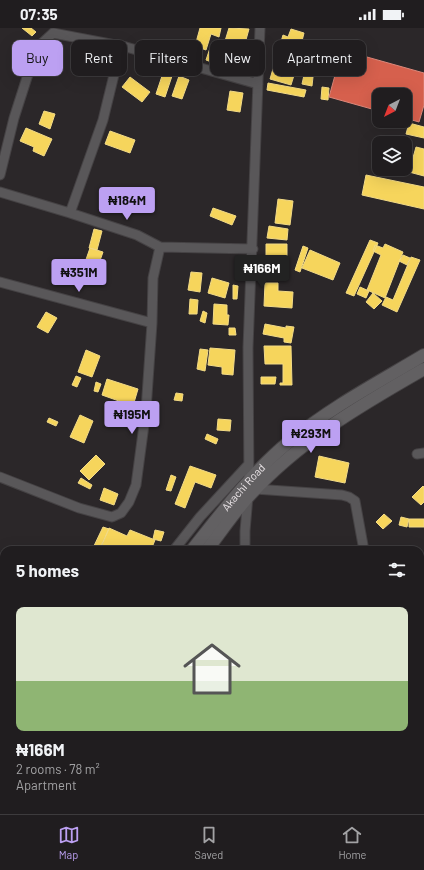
<!DOCTYPE html>
<html lang="en">
<head>
<meta charset="utf-8">
<style>
  :root { --surface:#201d1f; --page:#282628; --text:#f1f3f6; --muted:#a2a2a4; --line:#3d3b3d; --accent:#bca0f2 }
  body { margin:0; font-family:Barlow,sans-serif; background:var(--page); color:var(--text); height:100vh; display:flex; flex-direction:column; font-size:15px; white-space:nowrap }
  * { box-sizing:border-box; margin:0 }
  p { font-size:13px; color:var(--muted) }
  .icon { flex:none; width:22px; height:22px; fill:none; stroke:currentColor; stroke-width:2; stroke-linecap:round; stroke-linejoin:round }
  .map { position:relative; flex:1; overflow:hidden }
  .sheet { position:absolute; left:0px; top:518px; width:424px; height:268px; display:flex; flex-direction:column; background:var(--surface); border-radius:12px 12px 0 0; box-shadow:0 4px 16px #0002,0 0 0 1px var(--line) }
  .sheet>* { flex:none }
  .top-card { position:absolute; left:12px; top:12px; width:400px; height:36px; display:flex; gap:8px }
  .needle { width:26px; rotate:222deg }
  .controls { position:absolute; left:372px; top:60px; display:grid; gap:8px }
  .controls a { display:grid; place-items:center; width:40px; height:40px; border-radius:8px; background:var(--surface); box-shadow:0 4px 16px #0002,0 0 0 1px var(--line); font-size:20px }
  .price { position:absolute; translate:-50% -34px; padding:0 9px; border-radius:4px; background:var(--accent); color:#111; font-size:13px; line-height:26px; filter:drop-shadow(0 1px 2px #0008) }
  .price::after { content:''; position:absolute; left:50%; top:24px; width:12px; height:9px; margin-left:-6px; background:inherit; clip-path:polygon(0 0,100% 0,50% 100%) }
  .price.on { background:#222; color:#fff }
  ul { padding:0; list-style:none }
  li { display:grid; align-content:center; gap:8px; height:212px; padding:0 16px }
  li span { display:grid; place-items:center; height:124px; border-radius:8px; color:#555 }
  li>.icon { margin-inline-start:auto }
  span .icon { width:72px; height:72px; fill:#fffc; stroke-width:1 }
  li b { font-size:17px }
  h2 { display:flex; justify-content:space-between; align-items:center; height:48px; padding:0 16px; font-size:17px }
  .tag { padding:0 14px; border-radius:8px; background:var(--surface); box-shadow:0 4px 16px #0002,0 0 0 1px var(--line); font-size:14px; line-height:36px }
  .tag.on { background:var(--accent); color:#111 }
  .status { display:flex; justify-content:space-between; align-items:center; height:28px; padding:0 20px; background:var(--surface); direction:ltr }
  .status svg { height:11px; fill:currentColor }
  .menu { display:flex; justify-content:space-around; align-items:center; height:56px; border-top:1px solid var(--line); background:var(--surface); font-size:11px; color:var(--muted) }
  .menu a { display:grid; justify-items:center; gap:2px }
  .menu .on { color:var(--accent) }
  .map>svg:first-child { display:block }
</style>
</head>
<body>
<div class="status"><b>07:35</b><svg viewBox="0 0 49 12"><path d="M0 12V9h3v3zM5 12V6h3v6zM10 12V3h3v9zM15 12V0h3v12zM26 1h20v11H26zM47 4h2v5h-2z"/></svg></div>
<div class="map">
<svg width="424" height="786" viewBox="0 0 424 786">
  <rect width="100%" height="100%" fill="#2b2729"/>
  <path fill="#583123" d="M420,565H424V786H31L33,782H420Z"/>
  <path fill="#f6d55c" stroke="#f2da86" d="M22,0H31L36,4L32,8Z
    M200,0H221L219,9L211,6L206,22L195,18Z
    M229,0L249,1L244,19L225,13Z
    M291,1L304,5L301,17L302,18L299,31L291,57L270,51L283,7L288,9Z
    M221,15L225,16L222,28L218,27Z
    M228,16L235,17L232,30L225,28Z
    M210,20L218,23L214,35L206,32Z
    M218,30L226,33L224,38L216,34Z
    M163,45L172,48L165,69L156,66Z
    M304,47L313,49L312,58L302,56Z
    M179,48L189,52L182,71L172,68Z
    M130,49L150,64L142,74L122,59Z
    M268,55L306,62L304,69L267,62Z
    M322,59L329,60L328,72L321,71Z
    M230,63L243,65L240,84L227,82Z
    M44,83L55,86L50,101L39,96Z
    M409,95L424,99V110L406,106Z
    M26,100L52,111L44,128L33,123L34,119L20,113Z
    M110,103L135,112L130,125L105,116Z
    M416,119L424,121V148L409,144Z
    M366,147L424,159V181L362,167Z
    M278,171L293,173L290,197L275,195Z
    M213,180L236,188L232,197L210,188Z
    M269,198L288,201L287,212L267,210Z
    M94,201L102,203L97,222L89,220Z
    M370,212L378,215L354,268L346,265Z
    M266,216H287V231L266,232Z
    M385,216L403,224L385,270L367,262L381,227L373,223L375,217L383,220Z
    M303,218L308,220L300,244L295,242Z
    M90,220L103,224L94,250L81,246Z
    M310,222L340,235L333,252L302,240Z
    M403,227L410,230L407,237L399,233Z
    M411,229L420,232L397,284L382,277L386,269L393,272Z
    M191,244L202,245L200,264L188,262Z
    M212,250L229,255L225,270L208,265Z
    M265,255H278V263L293,264L292,280L264,278Z
    M233,257L238,258L237,271H233Z
    M360,259L369,263L366,270L357,266Z
    M373,265L382,273L374,281L366,274Z
    M190,271L198,272L197,286H189Z
    M214,276L227,277V287H229L228,297L213,296Z
    M203,283L207,285L205,295L200,293Z
    M46,284L57,290L48,305L37,299Z
    M265,296L286,300V298L294,299L291,315L284,314V310L263,306Z
    M229,300H235L236,307H229Z
    M264,318H291L292,357H280V355H283V336H265Z
    M210,320L235,322L233,347L222,346V339L208,337Z
    M200,321L208,322L205,343L197,341Z
    M86,322L100,328L92,349L78,344Z
    M76,348L81,350L77,359L72,357Z
    M261,349H276L275,356H261Z
    M107,351L138,361L133,378L102,367Z
    M96,354L101,356L98,364L94,363Z
    M176,365L183,366L182,373L174,372Z
    M80,387L93,393L84,415L70,409Z
    M49,390L58,394L56,398L47,394Z
    M218,391L231,392L230,403L217,402Z
    M207,406L218,411L216,416L205,411Z
    M96,427L105,436L89,452L80,443Z
    M319,428L349,435L345,455L315,449Z
    M190,438L216,447L211,460L195,454L185,480L175,476Z
    M171,447L176,449L171,463L166,462Z
    M81,450L92,457L90,461L78,455Z
    M423,458L424,459V474L421,477L412,469Z
    M104,460L118,466L114,477L100,472Z
    M384,486L392,493L383,501L376,494Z
    M401,489L409,491L407,499L399,497Z
    M409,491H424V499H409Z
    M103,499L109,501L99,522H92Z
    M109,500L127,508L130,502L155,512L151,522H100Z
    M155,502L164,504L161,513L153,511Z
    M4,641V661L0,659V647Z
    M0,692L4,694V709L0,708Z"/>
  <path fill="#d6604d" stroke="#dc887b" d="M342,22L424,45V77L419,94L405,90V67H379V83L329,69Z"/>
  <g fill="none" stroke-linecap="round" stroke-linejoin="round">
    <g stroke="#454244" stroke-width="11">
      <path id="minor" d="M0,147L14,90L31,37L40,17L53,5L126,19L258,56
        M0,164L70,185L137,207L160,219L253,221
        M70,185L103,92L121,18
        M0,254L152,295
        M417,426L424,425
        M0,449L79,480L112,489L121,485L129,474L136,457L146,382L152,295L153,250L160,219
        M249,455L248,320L260,0
        M255,461L342,467L349,469L355,473L363,517
        M174,522L200,489L248,437
        M245,522V503L248,468
        M0,746L4,740
        M0,755L4,757
        M299,782L303,786"/>
    </g>
    <g stroke="#454244" stroke-width="14">
      <g id="major">
        <path id="s1" d="M192,522C222,484 253,443 290,413C331,379 379,354 424,327"/>
        <path d="M207,522C221,504 234,484 250,467C299,413 361,377 424,341"/>
        <path d="M9,786L11,782"/>
        <path d="M20,786L22,782"/>
      </g>
    </g>
    <use href="#minor" stroke="#595759" stroke-width="9"/>
    <use href="#major" stroke="#626062" stroke-width="12"/>
  </g>
  <g text-anchor="middle" stroke-width="4" stroke-linejoin="round" paint-order="stroke">
    <g font-size="11" fill="#eae4e7" stroke="#2d2529">
      <text dy="4" stroke="none"><textPath href="#s1" startOffset="81">Akachi Road</textPath></text>
    </g>
  </g>
</svg>
<div class="controls">
<a><svg class="needle" viewBox="-14 -14 28 28"><path d="M0-13l5 13h-10z" fill="#e53935"/><path d="M0 13l5-13h-10z" fill="#a2a2a4"/></svg></a>
<a><svg class="icon" aria-label="layers" viewBox="0 0 24 24"><path d="M12 4l9 5-9 5-9-5zM3 14l9 5 9-5"/></svg></a>
</div>
<b class="price" style="left:127px;top:193px">₦184M</b>
<b class="price on" style="left:262px;top:261px">₦166M</b>
<b class="price" style="left:79px;top:265px">₦351M</b>
<b class="price" style="left:132px;top:407px">₦195M</b>
<b class="price" style="left:311px;top:426px">₦293M</b>
<div class="top-card">
<a class="tag on">Buy</a>
<a class="tag">Rent</a>
<a class="tag">Filters</a>
<a class="tag">New</a>
<a class="tag">Apartment</a>
</div>
<section class="sheet">
<h2>5 homes<svg class="icon" aria-label="filters" viewBox="0 0 24 24"><path d="M4 7h16M4 17h16"/><circle cx="9" cy="7" r="2"/><circle cx="15" cy="17" r="2"/></svg></h2>
<ul>
<li><span style="background:linear-gradient(#dfe7d0 60%,#8fb573 0)"><svg class="icon" aria-label="home" viewBox="0 0 24 24"><path d="M3 11l9-7 9 7M6 9v11h12V9"/></svg></span><div><b>₦166M</b><p>2 rooms · 78 m²</p><p>Apartment</p></div></li>
</ul>
</section>
</div>
<nav class="menu">
<a class="on"><svg class="icon" aria-label="map" viewBox="0 0 24 24"><path d="M3 6l6-2 6 2 6-2v14l-6 2-6-2-6 2zM9 4v14M15 6v14"/></svg>Map</a>
<a><svg class="icon" aria-label="saved" viewBox="0 0 24 24"><path d="M7 4h10v16l-5-4-5 4z"/></svg>Saved</a>
<a><svg class="icon" aria-label="home" viewBox="0 0 24 24"><path d="M3 11l9-7 9 7M6 9v11h12V9"/></svg>Home</a>
</nav>
</body>
</html>
